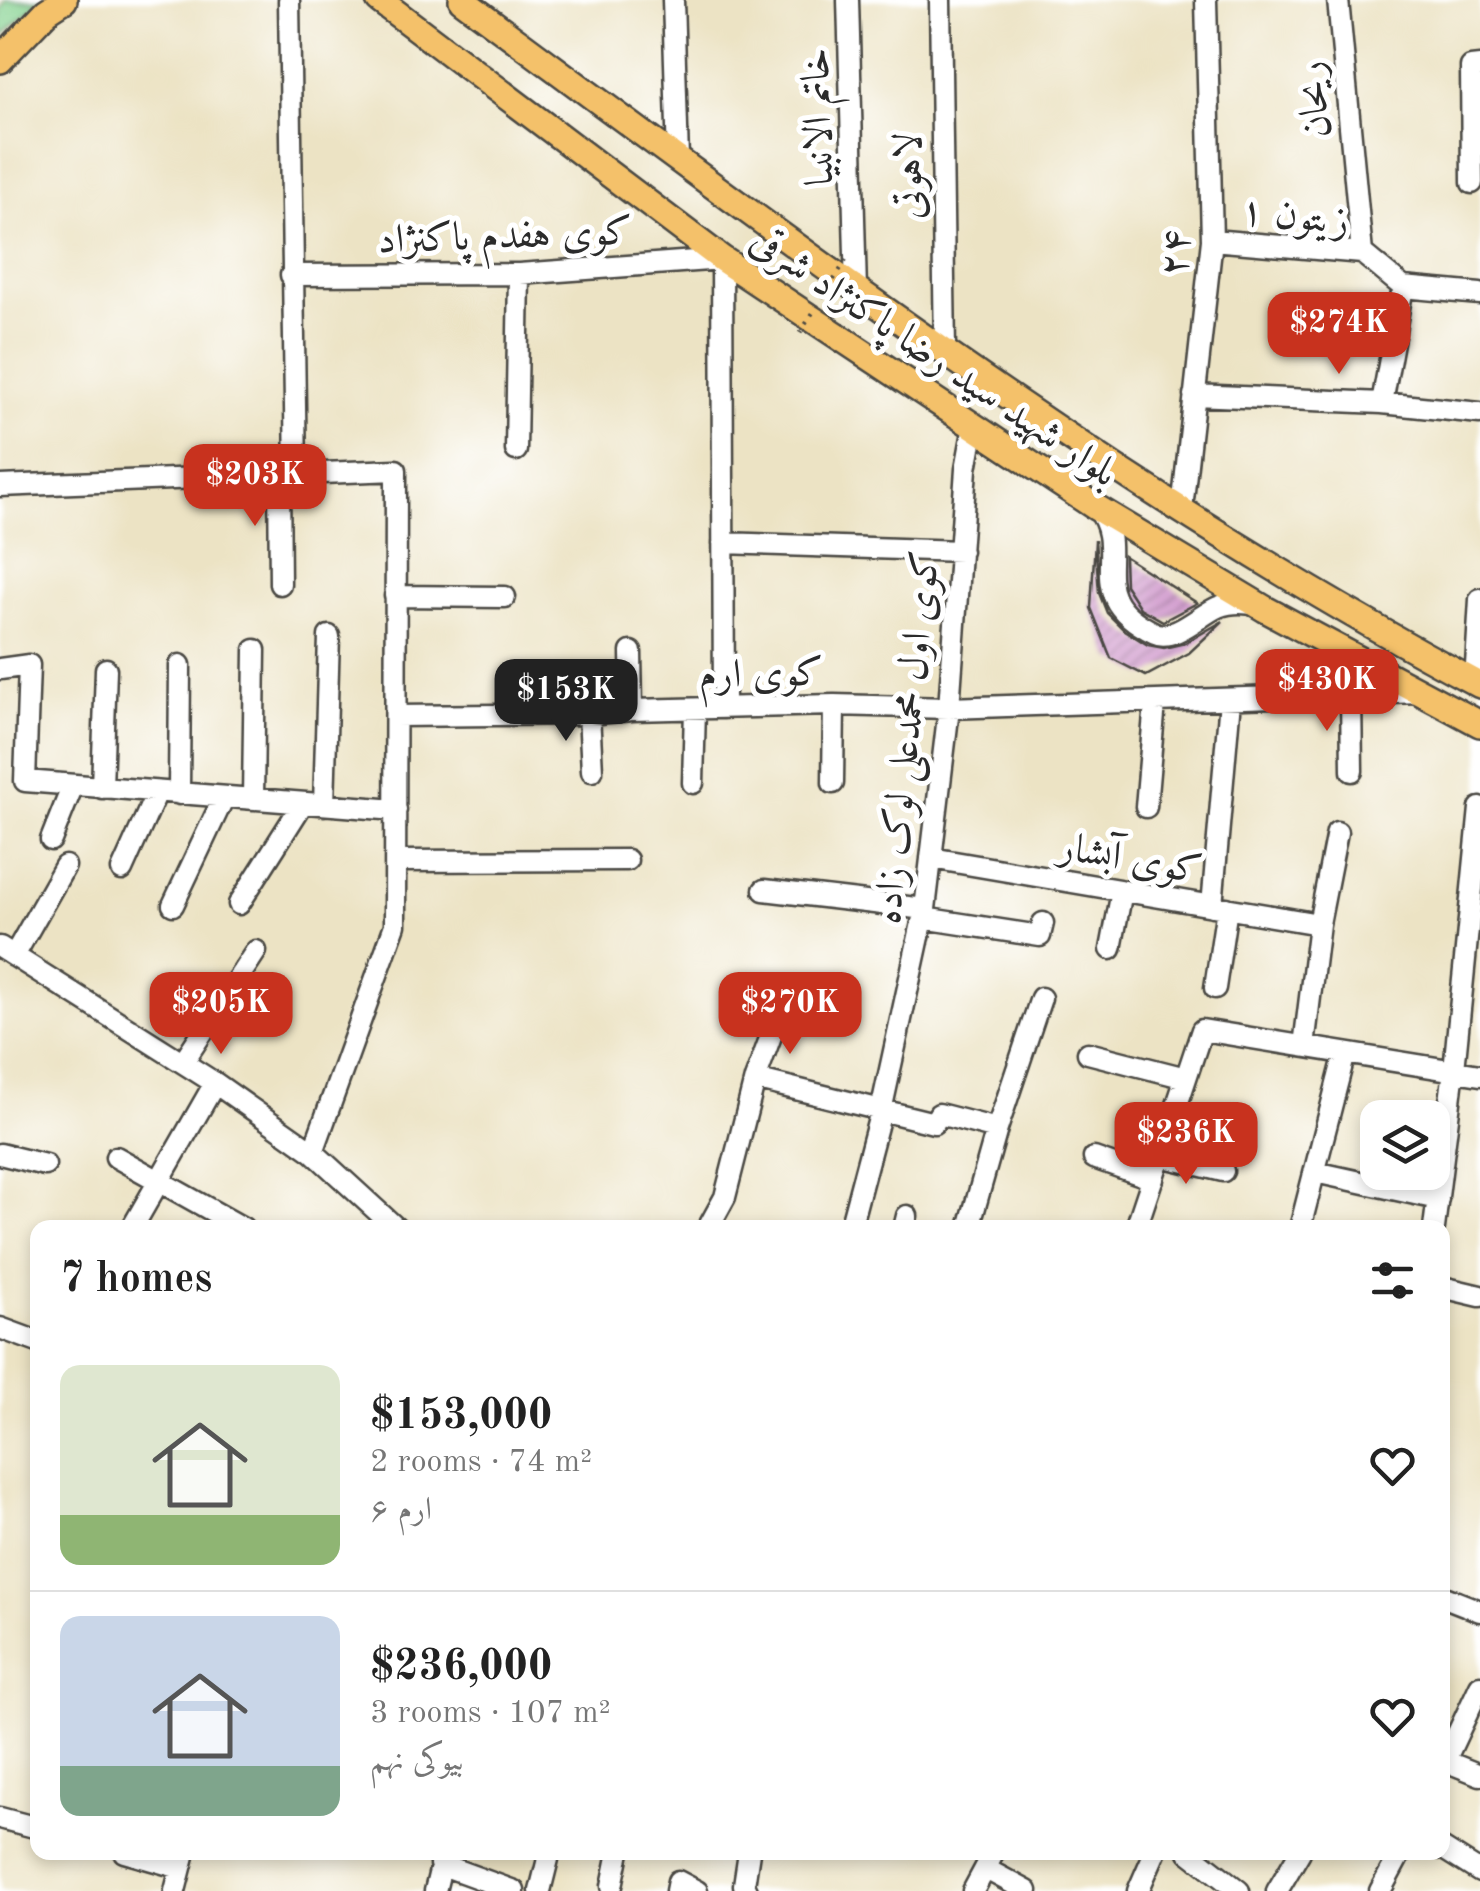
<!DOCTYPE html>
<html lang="en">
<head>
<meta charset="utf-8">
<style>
  :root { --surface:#fff; --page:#f6f6f6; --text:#222; --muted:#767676; --line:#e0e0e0; --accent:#c8321e }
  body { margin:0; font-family:"Old Standard TT",Amiri,serif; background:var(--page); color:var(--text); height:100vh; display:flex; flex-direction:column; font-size:38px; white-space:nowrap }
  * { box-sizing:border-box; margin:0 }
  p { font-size:32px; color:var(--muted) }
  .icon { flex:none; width:55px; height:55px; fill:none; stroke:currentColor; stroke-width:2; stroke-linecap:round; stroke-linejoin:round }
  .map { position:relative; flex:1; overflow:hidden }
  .panel { position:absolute; left:30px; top:1220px; width:1420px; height:640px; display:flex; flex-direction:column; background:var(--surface); border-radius:20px; box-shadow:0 5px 15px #0003 }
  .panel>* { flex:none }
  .buttons { position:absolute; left:1360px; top:1100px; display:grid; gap:20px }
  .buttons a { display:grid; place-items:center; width:90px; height:90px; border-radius:20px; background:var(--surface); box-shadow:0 5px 15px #0003; font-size:50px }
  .price { position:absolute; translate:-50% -85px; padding:0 22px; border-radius:20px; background:var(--accent); color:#fff; font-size:32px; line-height:65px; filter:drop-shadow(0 2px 5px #0008) }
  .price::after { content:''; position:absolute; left:50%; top:60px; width:30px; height:22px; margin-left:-15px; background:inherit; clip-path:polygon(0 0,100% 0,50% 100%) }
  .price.selected { background:#222; color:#fff }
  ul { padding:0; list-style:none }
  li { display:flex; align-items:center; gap:30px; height:250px; padding:0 30px }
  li+li { border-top:2px solid var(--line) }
  li span { display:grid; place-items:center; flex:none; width:280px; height:200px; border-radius:20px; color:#555 }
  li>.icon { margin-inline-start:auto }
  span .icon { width:120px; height:120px; fill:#fffc; stroke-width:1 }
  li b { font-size:42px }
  h2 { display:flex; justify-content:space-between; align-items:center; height:120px; padding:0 30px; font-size:42px }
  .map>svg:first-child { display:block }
</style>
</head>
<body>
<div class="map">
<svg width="1480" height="1891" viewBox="0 0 1480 1891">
  <defs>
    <pattern id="building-hatch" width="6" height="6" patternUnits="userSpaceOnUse" patternTransform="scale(2.5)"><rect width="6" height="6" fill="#d29cce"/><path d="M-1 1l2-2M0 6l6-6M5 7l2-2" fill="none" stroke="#ab7fa7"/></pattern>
  </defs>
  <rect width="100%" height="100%" fill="#fff"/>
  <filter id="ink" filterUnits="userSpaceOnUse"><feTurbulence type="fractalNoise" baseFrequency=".01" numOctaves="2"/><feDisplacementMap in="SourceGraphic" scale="20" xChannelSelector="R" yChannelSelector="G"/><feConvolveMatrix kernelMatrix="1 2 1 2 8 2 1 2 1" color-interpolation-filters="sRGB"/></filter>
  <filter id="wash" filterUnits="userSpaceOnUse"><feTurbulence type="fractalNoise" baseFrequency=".0048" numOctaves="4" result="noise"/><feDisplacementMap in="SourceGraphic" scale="40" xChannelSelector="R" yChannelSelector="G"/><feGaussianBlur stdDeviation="2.25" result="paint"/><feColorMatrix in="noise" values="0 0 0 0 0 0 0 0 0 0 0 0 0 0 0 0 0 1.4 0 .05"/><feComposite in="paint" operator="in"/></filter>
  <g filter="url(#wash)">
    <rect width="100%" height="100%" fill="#ece3c4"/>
    <path fill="#85d290" stroke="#587e5e" stroke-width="2.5" d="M5,0H40L0,39V11Z"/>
    <g id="blocks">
      <path fill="url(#building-hatch)" d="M1095,540L1099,593L1107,613L1124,630L1148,645L1164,648L1185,643L1223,621L1189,653L1146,676L1111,658L1091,608Z
        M1124,556L1197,603L1163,621L1140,608L1125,585Z"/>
    </g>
  </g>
  <g filter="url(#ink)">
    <use href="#blocks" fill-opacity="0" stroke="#484742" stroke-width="2.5"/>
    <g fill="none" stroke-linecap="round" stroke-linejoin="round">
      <g stroke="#484742" stroke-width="25">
        <path id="minor" d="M289,0L296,473
          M673,0L678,159
          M848,0L856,291
          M940,0L945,351
          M1338,0L1362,253
          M1472,183L1471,67L1480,66
          M1212,240L1362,253L1403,287L1480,294
          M291,275L519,274L722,259L724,708
          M1194,395L1382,403L1480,413
          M1382,403L1403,287
          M516,450L519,274
          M279,474L280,584
          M0,486L396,470L395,925L313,1152
          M1097,508C1132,553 1077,595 1155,633C1174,642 1201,614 1218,607C1231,602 1243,602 1257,605
          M1182,509L1212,240L1206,0
          M723,543L961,551
          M395,596L505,597
          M631,652L632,710
          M0,669L29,665L25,781L396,810
          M1475,682L1480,599
          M1351,695L1352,771
          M589,714L592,771
          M396,716L589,714L632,710L834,705L949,708L1421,692
          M693,783L695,709
          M833,783L834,705
          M102,788L106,669
          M179,794L180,665
          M253,799L255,650
          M324,805L329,636
          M1146,807L1155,703
          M51,840L73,785
          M931,858L1319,924
          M396,861L627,860
          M122,870L157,792
          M764,890L925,909
          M239,904L303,803
          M173,905L224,797
          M1212,906L1230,700
          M923,918L1040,936L1043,923
          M0,947L215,1083L313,1152L396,1228
          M1111,949L1122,891
          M14,956L65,866
          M1215,988L1227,908
          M1304,1046L1319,924L1337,832
          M1088,1053L1186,1078
          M183,1062L256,951
          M755,1079L934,1123L939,1114L997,1129L1041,998
          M0,1154L45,1165
          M1160,1156L1223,1171
          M116,1157L243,1228
          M1094,1158L1153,1179
          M1315,1172L1438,1199
          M132,1228L215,1083
          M708,1228L725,1197L755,1079L778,1017
          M850,1228L881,1111L925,909L949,708L966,469L974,426
          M904,1228L907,1216
          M969,1228L997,1129
          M1136,1228L1202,1030L1480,1075
          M1300,1228L1345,1053
          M1434,1228L1454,1070L1480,808
          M1442,1287L1480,1296
          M0,1328L38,1342
          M1442,1596L1480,1611
          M1445,1761L1480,1775
          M1442,1767L1480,1686
          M0,1818L38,1828
          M1442,1848L1480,1872
          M124,1852L180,1868
          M1189,1852L1239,1891
          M440,1864L514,1891
          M986,1869L1027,1891
          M612,1886L619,1852
          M175,1891L185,1852
          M435,1891L444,1854
          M540,1891L548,1859
          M676,1891L678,1881L697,1891
          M747,1891L744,1885L749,1852
          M973,1891L994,1852
          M1138,1891L1155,1852
          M1277,1891L1300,1852
          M1380,1891L1401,1852"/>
      </g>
      <g stroke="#484742" stroke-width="30">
        <path id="major" d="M379,0L722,259L1097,508L1265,609L1480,724
          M462,0C791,243 1118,493 1480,685
          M0,60L47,11L64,0"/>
      </g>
      <use href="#minor" stroke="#fff" stroke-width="20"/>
      <use href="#major" stroke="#f4c16a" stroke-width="25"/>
      <path stroke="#484742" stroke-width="4" stroke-dasharray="2.5 8" stroke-linecap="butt" d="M800,333L847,259"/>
    </g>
  </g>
  <g text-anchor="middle" stroke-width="10" stroke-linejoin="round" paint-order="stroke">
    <g font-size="40" fill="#2b2b2b" stroke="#fff">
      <text transform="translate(1312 100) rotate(-96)" y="14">ریحان</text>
      <text transform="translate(816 117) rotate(-92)" y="14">خاتم الانبیا</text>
      <text transform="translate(907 176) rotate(-91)" y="14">لاهوتی</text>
      <text transform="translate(1295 214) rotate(6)" y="14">زیتون ۱</text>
      <text transform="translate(505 234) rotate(-2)" y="14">کوی هفدم پاکنژاد</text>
      <text transform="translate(1173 253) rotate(-86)" y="14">۲۴</text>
      <text transform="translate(935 355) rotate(34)" y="14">بلوار شهید سید رضا پاکنژاد شرقی</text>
      <text transform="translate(761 672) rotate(-1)" y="14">کوی ارم</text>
      <text transform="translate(905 737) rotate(-84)" y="14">کوی اول محمدعلی لوک زاده</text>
      <text transform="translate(1131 857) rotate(10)" y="14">کوی آبشار</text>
    </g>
  </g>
</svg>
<div class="buttons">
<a><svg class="icon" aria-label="layers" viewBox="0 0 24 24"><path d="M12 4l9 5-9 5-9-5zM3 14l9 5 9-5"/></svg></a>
</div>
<b class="price" style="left:1339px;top:377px">$274K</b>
<b class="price" style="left:255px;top:529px">$203K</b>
<b class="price" style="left:1327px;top:734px">$430K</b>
<b class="price selected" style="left:566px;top:744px">$153K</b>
<b class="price" style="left:221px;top:1057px">$205K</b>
<b class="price" style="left:790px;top:1057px">$270K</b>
<b class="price" style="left:1186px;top:1187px">$236K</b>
<section class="panel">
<h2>7 homes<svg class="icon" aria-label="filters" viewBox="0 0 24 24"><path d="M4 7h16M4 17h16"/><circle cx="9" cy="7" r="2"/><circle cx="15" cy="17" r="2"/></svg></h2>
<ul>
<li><span style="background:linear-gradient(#dfe7d0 75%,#8fb573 0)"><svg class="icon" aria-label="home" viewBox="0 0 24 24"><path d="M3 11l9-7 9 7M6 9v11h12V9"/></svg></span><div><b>$153,000</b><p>2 rooms · 74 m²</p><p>ارم ۶</p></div><svg class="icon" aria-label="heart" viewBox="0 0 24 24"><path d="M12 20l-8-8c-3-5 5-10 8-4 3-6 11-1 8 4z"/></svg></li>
<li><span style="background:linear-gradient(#c9d6e8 75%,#7fa58c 0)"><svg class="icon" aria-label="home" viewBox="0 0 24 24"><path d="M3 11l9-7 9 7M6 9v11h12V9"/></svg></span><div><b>$236,000</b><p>3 rooms · 107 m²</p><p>بیوکی نهم</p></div><svg class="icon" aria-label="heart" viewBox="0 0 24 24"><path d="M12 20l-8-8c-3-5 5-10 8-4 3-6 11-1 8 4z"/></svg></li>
</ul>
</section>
</div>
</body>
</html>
